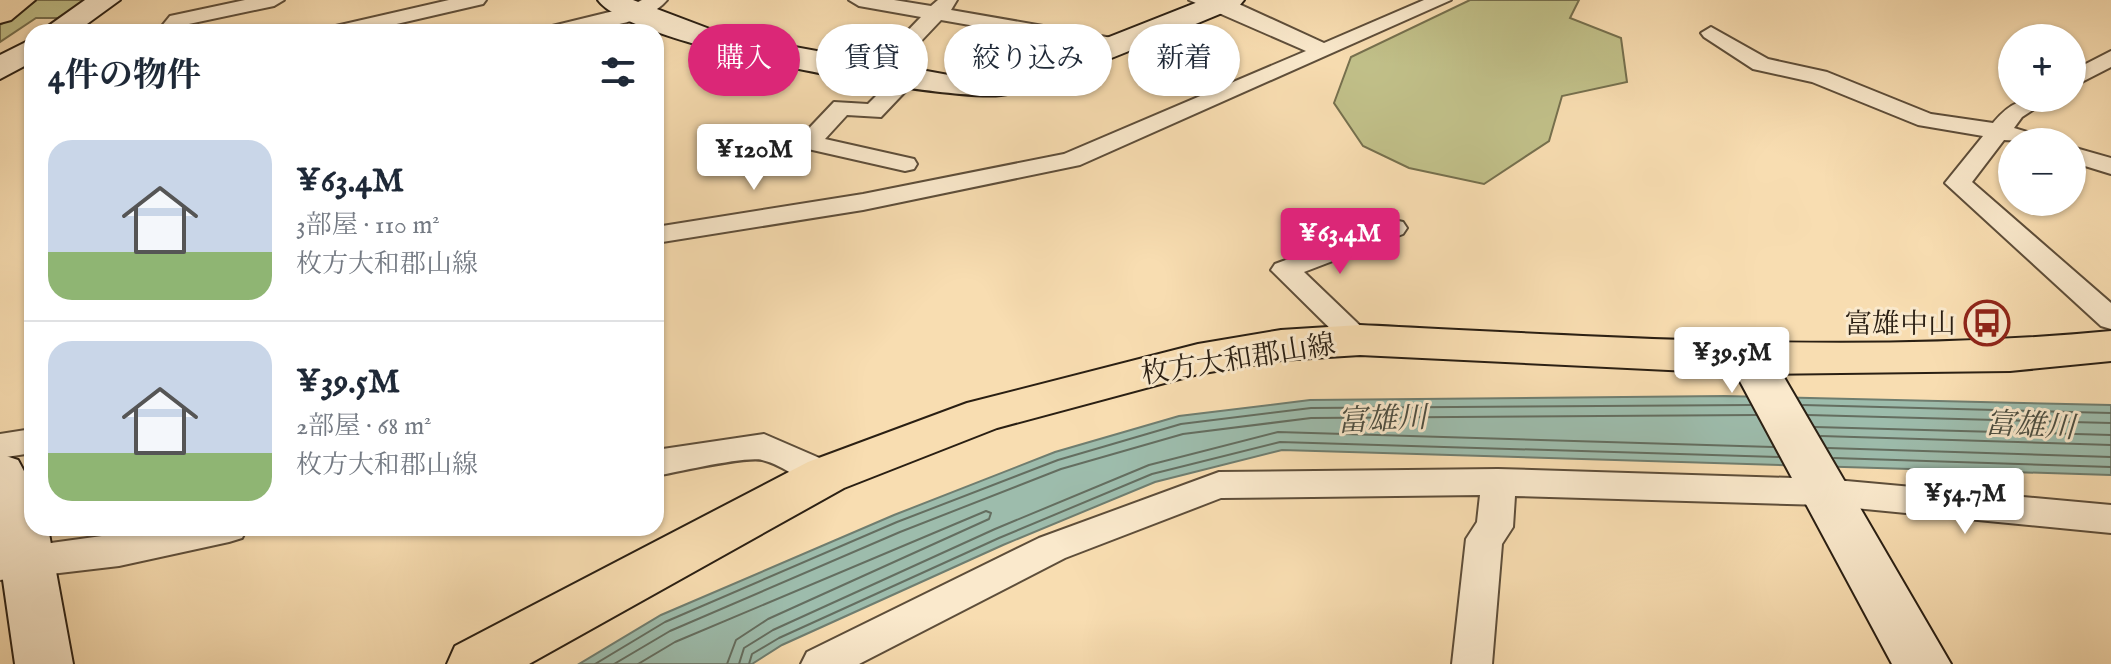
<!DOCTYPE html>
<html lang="ja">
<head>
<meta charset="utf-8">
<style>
  :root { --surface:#fff; --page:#f6f6f7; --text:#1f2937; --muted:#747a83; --line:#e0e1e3; --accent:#db2777 }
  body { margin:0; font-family:"IM FELL English","Noto Serif JP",serif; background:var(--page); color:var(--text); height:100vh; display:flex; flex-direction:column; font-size:30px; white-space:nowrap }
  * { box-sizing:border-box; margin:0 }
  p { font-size:26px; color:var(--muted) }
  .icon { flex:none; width:44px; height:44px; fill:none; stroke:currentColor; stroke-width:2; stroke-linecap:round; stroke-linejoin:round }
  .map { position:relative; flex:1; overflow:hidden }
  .panel { position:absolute; left:24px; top:24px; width:640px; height:512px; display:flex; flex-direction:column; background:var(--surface); border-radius:24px; box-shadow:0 2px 6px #0004 }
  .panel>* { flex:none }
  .top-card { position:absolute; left:688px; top:24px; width:760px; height:72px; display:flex; gap:16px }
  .tools { position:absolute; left:1998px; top:24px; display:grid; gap:16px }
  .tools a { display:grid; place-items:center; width:88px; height:88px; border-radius:50%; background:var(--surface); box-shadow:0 2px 6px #0004; font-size:40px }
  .price { position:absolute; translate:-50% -68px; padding:0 18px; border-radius:8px; background:#fff; color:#222; font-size:26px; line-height:52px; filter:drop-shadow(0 2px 4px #0008) }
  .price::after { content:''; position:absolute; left:50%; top:48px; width:24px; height:18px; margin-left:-12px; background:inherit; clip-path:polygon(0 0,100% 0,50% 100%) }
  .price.current { background:var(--accent); color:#fff }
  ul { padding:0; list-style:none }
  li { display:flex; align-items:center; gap:24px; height:200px; padding:0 24px }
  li+li { border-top:2px solid var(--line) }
  li span { display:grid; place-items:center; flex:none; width:224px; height:160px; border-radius:24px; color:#555 }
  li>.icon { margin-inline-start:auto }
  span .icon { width:96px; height:96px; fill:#fffc; stroke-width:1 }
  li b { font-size:34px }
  h2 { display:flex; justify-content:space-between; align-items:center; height:96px; padding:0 24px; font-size:34px }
  .pill { padding:0 28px; border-radius:36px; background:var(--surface); box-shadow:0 2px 6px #0004; font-size:28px; line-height:72px }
  .pill.current { background:var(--accent); color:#fff }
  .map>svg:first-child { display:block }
</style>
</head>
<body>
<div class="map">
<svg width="2111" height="664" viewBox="0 0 2111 664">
  <rect width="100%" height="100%" fill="#f8ddb1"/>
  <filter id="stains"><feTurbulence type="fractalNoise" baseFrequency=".0025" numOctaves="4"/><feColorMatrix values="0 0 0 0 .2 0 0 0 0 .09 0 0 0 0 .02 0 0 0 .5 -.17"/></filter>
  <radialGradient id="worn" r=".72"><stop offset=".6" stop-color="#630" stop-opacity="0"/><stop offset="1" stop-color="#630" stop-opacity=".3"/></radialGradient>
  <path fill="#c1c089" stroke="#76704e" stroke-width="2" d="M37,0H88L58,18H36L0,42V25Z
    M1470,0H1579L1570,18L1621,38L1627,82L1562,96L1549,141L1484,184L1409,168L1363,146L1334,103L1351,57Z"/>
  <path fill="#9dbcac" stroke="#6f7d6f" stroke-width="2" d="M1724,396L2111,405V475L1282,450L1155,482L1003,545L782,645L752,664H579L661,615L894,515L1055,452L1179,416L1310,400Z"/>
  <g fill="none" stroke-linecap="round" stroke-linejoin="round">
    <path stroke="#646e60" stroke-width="2" d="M1803,405L2111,413
      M1808,415L2111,423
      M1815,427L2111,435
      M1821,436L2111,445
      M1828,448L2111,457
      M1834,458L2111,467
      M595,664L665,622L897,522L1058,460L1181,424L1311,408L1750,405
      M614,664L670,631L900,532L1061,469L1183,434L1311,418L1756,415
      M638,664L675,642L986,511L991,513L989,519L768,619L736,640L727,664
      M739,664L744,648L773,630L995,529L1149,465L1278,432L1773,447
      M749,664L752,654L779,638L999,538L1152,474L1280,442L1778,457"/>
    <g stroke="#5e4e3a" stroke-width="4">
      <path id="street" d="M245,0H284L274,6L184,25L178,32H157L170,16Z
        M449,0H486L483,4L362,32H324L327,28Z
        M642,0H667C644,28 574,32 541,32L544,28L626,8Z
        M849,0H894L931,6L938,0H957L951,10L1112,38L1123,44L1112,50L941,20L888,76L880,78L869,71L921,17L859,6Z
        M1189,0H1230L1324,43L1424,0H1451L1080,165L863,210L656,243V227L863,194L1064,154L1306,51Z
        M1711,27L1768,59L1827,72L1931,114L1993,123C2011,101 2024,98 2051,98L2022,117L2014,128L2044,137L2047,142L2004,140L1972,182L2111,303V329L2101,326L1945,183L1983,136L1918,125L1812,82L1753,69L1704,37L1701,33Z
        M2111,51V67L2072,87V71Z
        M908,70L919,77L881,117L847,115L825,139L914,159L917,164L914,169L905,171L808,149L796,142L834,102L868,104L900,72Z
        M2072,147L2111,158V174L2072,162Z
        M1394,220L1403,222L1407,228L1403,234L1304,272L1375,340L1371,347L1360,350L1349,347L1271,270L1275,264Z
        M32,429V453L0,458V434Z
        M764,434L838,466L843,475L838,484C810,493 789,466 762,460C745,456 678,472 656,476V450Z
        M1498,469L1824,479L2111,505V533L1824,505L1515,496L1513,527L1502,544L1492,664H1452L1466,539L1477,522L1480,495L1221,498L1065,558L859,664H801L807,652L1039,538L1219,472Z
        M160,528H247L242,538L229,542L119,566L0,580V550Z"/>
    </g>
    <g stroke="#2a1f13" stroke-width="4">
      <path id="secondary" d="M85,0H120L76,32H40Z
        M598,0H633L723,34L954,76L1002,75L1028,69L1203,0H1244L1239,6C1194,25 1149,43 1104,61C1071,75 1037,91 1001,95C941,101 630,46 598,0Z
        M32,39V62L0,79V55Z
        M1751,344L1767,348L1951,664H1892L1728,359L1735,348Z
        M0,454L18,460L32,486V528H48L73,664H15L0,559Z"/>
    </g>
    <g stroke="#2a1f13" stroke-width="4">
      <path id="primary" d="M0,0H35L11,20L0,23Z
        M1360,325C1610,337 1861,355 2111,331V361L2010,371L1751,374L1360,355L1281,360L1198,374L997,428L844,488L529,664H447L455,646L808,462L967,403L1198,344L1281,330Z"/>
    </g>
    <use href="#street" fill="#fae9cc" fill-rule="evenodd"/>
    <use href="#secondary" fill="#fae9cc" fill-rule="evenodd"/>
    <use href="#primary" fill="#f8ddb1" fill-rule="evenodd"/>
  </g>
  <defs>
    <g id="bus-ring" transform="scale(2.3)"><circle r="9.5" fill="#fae9cc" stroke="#8f2418" stroke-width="1.5"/><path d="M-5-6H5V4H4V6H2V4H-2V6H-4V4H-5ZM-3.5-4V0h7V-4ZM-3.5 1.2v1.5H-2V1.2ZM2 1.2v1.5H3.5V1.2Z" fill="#8f2418"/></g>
  </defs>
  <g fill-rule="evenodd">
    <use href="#bus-ring" x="1987" y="323"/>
  </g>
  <g text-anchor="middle" stroke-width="6" stroke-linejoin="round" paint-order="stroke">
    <g font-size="28" fill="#2a1f13" stroke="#fae9cc" text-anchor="end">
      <text x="1956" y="333">富雄中山</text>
    </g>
    <g font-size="28" fill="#2a1f13" stroke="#fae9cc">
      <text transform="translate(1238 358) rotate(-9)" y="10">枚方大和郡山線</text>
    </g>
    <g font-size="30" font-style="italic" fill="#4c4e41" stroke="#fae9cc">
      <text transform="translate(1382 419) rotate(-3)" y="10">富雄川</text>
      <text transform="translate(2030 425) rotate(3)" y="10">富雄川</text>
    </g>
  </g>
  <rect width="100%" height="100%" filter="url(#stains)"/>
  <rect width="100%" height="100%" fill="url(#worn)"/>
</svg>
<div class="tools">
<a>+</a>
<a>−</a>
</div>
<b class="price" style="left:754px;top:192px">¥120M</b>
<b class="price current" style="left:1340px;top:276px">¥63.4M</b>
<b class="price" style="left:1732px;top:395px">¥39.5M</b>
<b class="price" style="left:1965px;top:536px">¥54.7M</b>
<div class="top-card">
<a class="pill current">購入</a>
<a class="pill">賃貸</a>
<a class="pill">絞り込み</a>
<a class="pill">新着</a>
</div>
<section class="panel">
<h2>4件の物件<svg class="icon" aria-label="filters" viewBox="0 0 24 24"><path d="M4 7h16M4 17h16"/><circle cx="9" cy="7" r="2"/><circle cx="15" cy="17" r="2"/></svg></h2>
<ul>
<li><span style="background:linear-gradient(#c9d6e8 70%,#8fb573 0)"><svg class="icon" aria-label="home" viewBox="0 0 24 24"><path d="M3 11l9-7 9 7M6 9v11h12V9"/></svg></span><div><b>¥63.4M</b><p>3部屋 · 110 m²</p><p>枚方大和郡山線</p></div></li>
<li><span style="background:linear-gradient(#c9d6e8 70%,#8fb573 0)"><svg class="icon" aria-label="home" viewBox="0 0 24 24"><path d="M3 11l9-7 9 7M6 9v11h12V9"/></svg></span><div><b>¥39.5M</b><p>2部屋 · 68 m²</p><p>枚方大和郡山線</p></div></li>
</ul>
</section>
</div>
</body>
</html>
